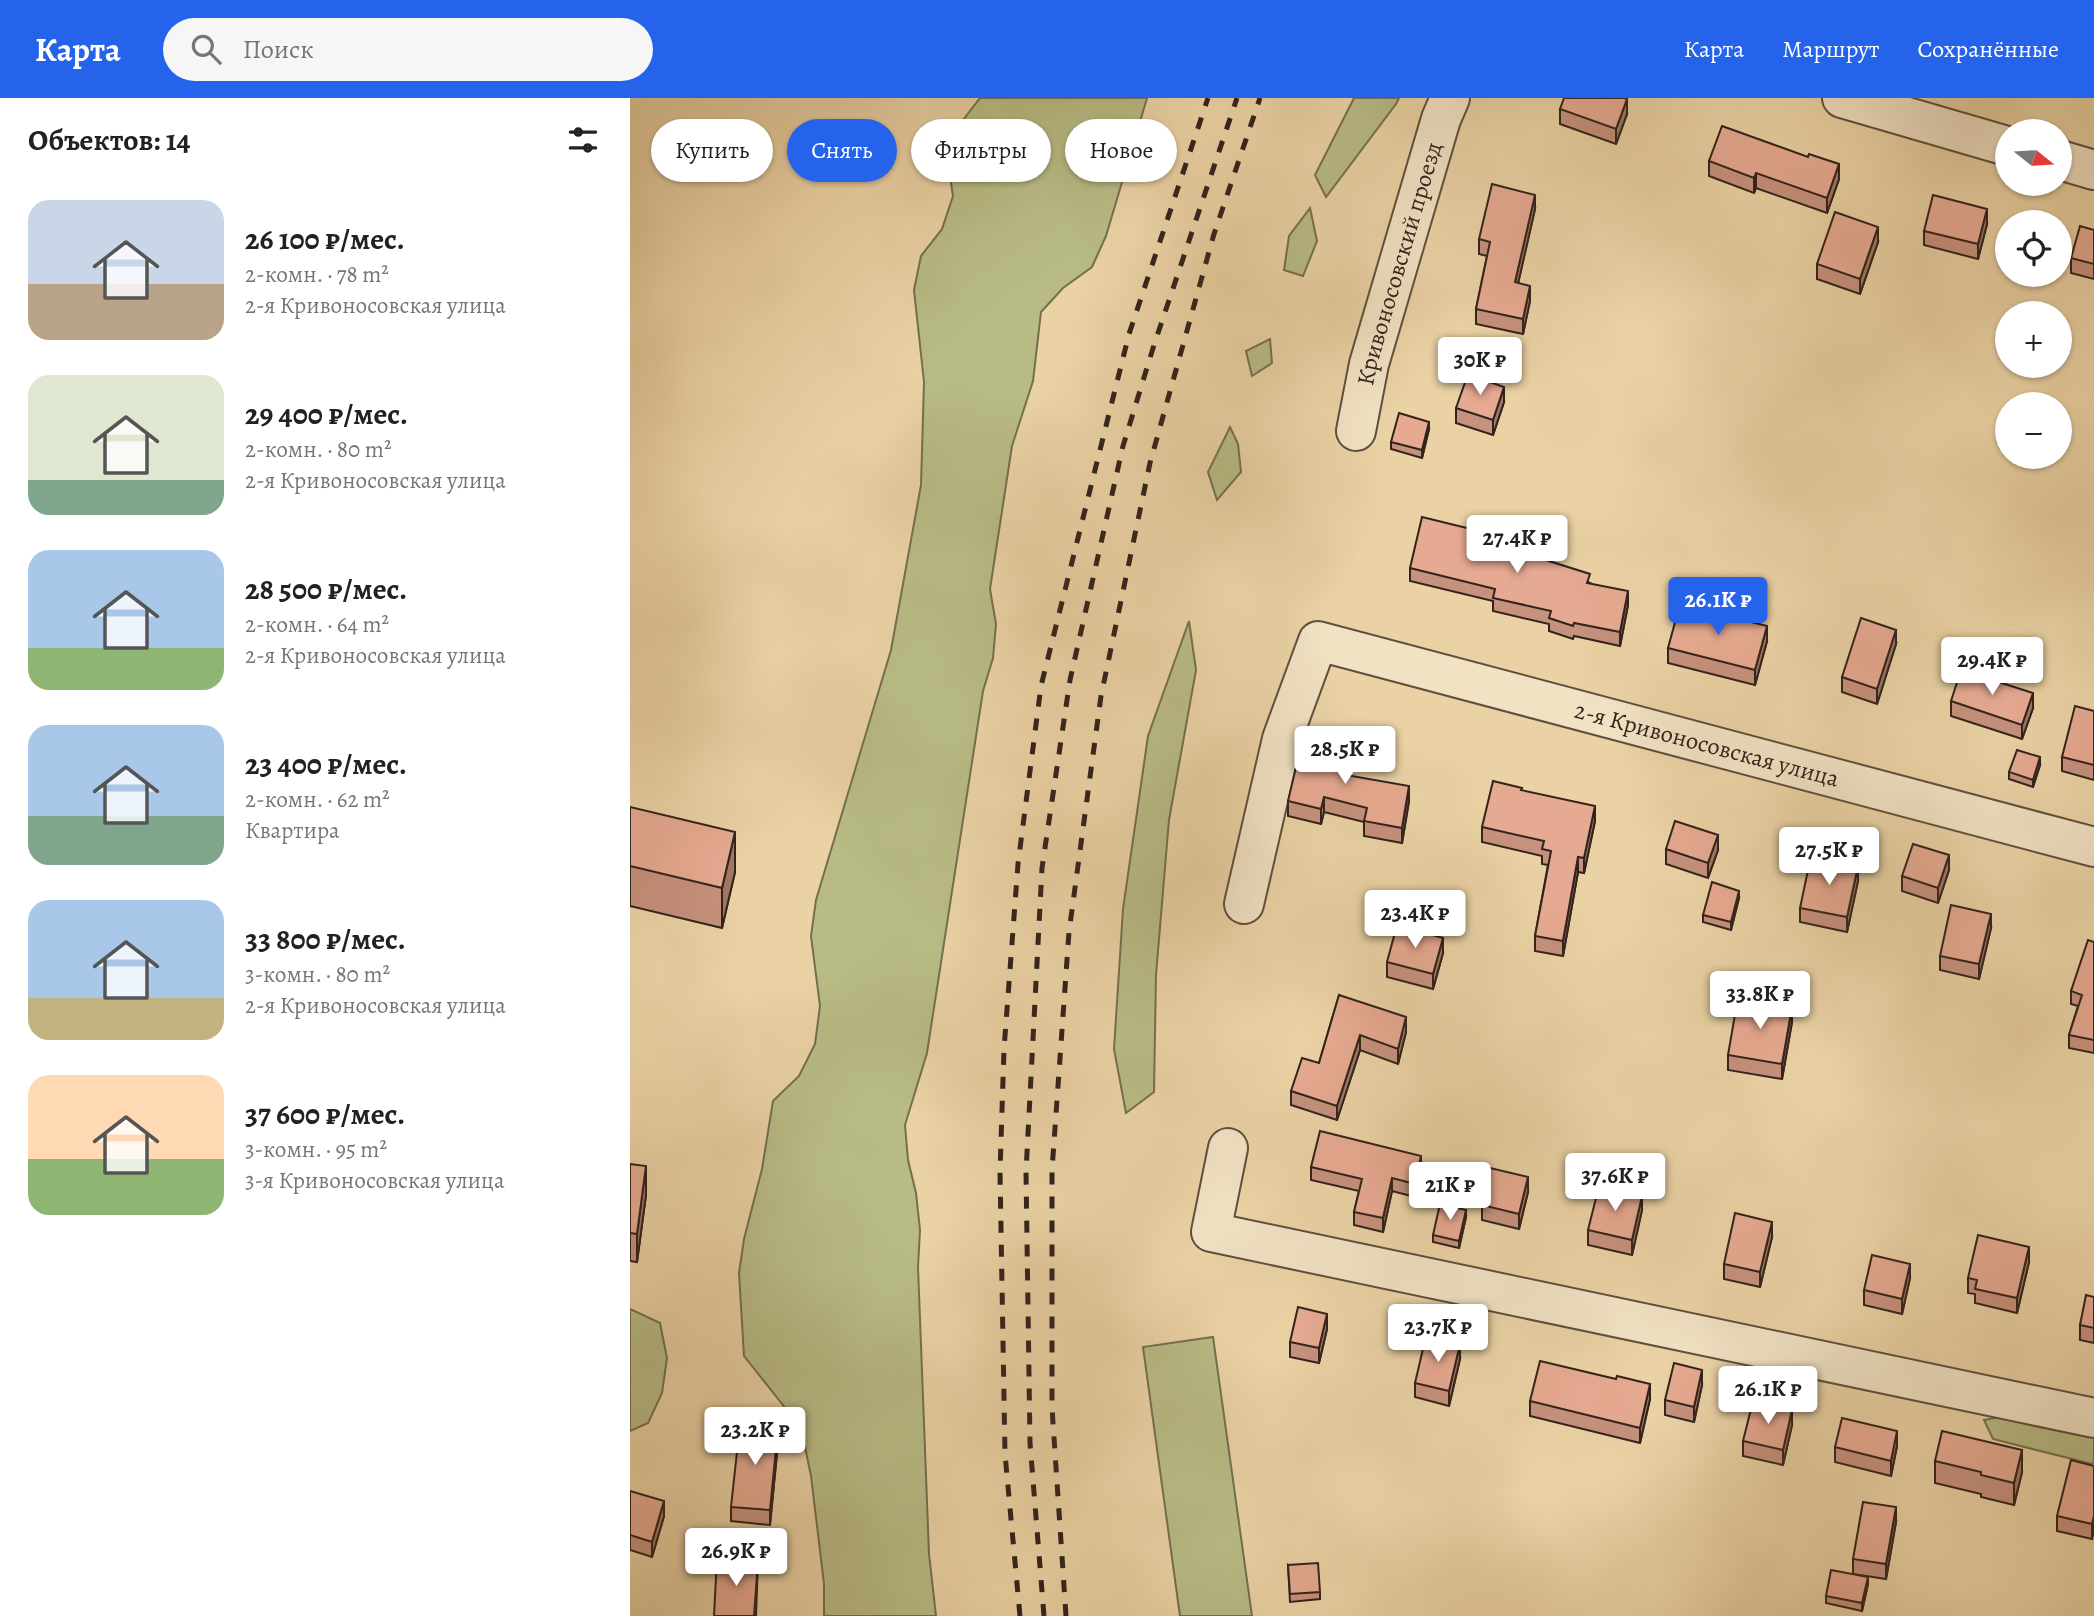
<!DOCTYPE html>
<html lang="ru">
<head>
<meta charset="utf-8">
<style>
  :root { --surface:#fff; --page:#f6f6f6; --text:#222; --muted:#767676; --accent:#2563eb }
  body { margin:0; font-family:Alegreya,serif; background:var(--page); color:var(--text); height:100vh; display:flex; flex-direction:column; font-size:26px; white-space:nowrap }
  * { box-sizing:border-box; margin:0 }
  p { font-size:23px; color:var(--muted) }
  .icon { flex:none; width:38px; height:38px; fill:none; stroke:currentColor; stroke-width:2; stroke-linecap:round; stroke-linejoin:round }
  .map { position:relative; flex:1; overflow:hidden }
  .sheet { display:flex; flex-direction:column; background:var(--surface); width:630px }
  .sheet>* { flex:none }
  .guide { position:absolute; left:21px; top:21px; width:665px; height:63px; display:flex; gap:14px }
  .needle { width:46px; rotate:108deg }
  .buttons { position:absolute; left:1365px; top:21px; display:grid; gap:14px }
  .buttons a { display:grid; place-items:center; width:77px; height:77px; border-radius:50%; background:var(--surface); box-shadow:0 2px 5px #0004; font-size:35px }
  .price { position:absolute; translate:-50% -60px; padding:0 16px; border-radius:7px; background:#fff; color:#222; font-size:23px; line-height:46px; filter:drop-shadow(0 2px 4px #0008) }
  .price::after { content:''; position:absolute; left:50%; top:42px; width:21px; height:16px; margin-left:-10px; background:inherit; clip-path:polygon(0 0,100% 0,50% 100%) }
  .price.selected { background:var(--accent); color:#fff }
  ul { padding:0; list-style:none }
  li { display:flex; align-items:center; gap:21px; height:175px; padding:0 28px }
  li span { display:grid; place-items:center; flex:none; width:196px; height:140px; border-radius:21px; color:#555 }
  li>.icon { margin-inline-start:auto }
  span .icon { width:84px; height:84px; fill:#fffc; stroke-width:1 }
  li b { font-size:30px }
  h2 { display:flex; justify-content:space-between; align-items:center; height:84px; padding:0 28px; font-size:30px }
  .tag { padding:0 24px; border-radius:32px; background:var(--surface); box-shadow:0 2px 5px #0004; font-size:24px; line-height:63px }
  .tag.selected { background:var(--accent); color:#fff }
  header { display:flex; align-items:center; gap:42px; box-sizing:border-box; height:98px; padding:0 35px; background:var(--accent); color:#fff }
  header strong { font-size:33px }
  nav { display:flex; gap:38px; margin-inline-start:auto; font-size:24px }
  .search { width:490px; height:63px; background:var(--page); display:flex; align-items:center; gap:18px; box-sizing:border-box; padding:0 24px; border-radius:38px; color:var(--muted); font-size:26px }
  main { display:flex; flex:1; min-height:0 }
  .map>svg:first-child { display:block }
</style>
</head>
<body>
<header>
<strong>Карта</strong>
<div class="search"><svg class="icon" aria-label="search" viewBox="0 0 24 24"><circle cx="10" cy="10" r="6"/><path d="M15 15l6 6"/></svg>Поиск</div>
<nav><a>Карта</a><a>Маршрут</a><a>Сохранённые</a></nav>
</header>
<main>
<section class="sheet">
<h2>Объектов: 14<svg class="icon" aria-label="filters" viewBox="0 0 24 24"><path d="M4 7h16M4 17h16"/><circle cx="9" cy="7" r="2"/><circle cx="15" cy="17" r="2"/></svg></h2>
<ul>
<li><span style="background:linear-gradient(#c9d6e8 60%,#b9a48a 0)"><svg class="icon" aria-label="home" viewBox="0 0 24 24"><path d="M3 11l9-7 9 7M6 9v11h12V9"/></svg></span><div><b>26 100 ₽/мес.</b><p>2-комн. · 78 m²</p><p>2-я Кривоносовская улица</p></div></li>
<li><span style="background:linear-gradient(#dfe7d0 75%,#7fa58c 0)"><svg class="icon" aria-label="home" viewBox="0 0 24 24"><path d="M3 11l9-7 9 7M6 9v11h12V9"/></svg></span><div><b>29 400 ₽/мес.</b><p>2-комн. · 80 m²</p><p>2-я Кривоносовская улица</p></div></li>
<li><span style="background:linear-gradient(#a9c7e8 70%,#8fb573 0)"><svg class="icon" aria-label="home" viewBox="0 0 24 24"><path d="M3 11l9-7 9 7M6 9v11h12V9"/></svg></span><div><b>28 500 ₽/мес.</b><p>2-комн. · 64 m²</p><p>2-я Кривоносовская улица</p></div></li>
<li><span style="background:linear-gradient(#a9c7e8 65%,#7fa58c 0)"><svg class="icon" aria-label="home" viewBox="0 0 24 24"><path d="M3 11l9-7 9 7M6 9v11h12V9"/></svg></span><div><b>23 400 ₽/мес.</b><p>2-комн. · 62 m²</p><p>Квартира</p></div></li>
<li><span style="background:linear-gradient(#a9c7e8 70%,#c2b280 0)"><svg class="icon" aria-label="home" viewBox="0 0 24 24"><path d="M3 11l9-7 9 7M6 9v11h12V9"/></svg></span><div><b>33 800 ₽/мес.</b><p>3-комн. · 80 m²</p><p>2-я Кривоносовская улица</p></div></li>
<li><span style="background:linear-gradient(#ffd9b3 60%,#8fb573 0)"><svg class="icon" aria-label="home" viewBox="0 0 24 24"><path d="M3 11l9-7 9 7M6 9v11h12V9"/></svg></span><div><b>37 600 ₽/мес.</b><p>3-комн. · 95 m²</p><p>3-я Кривоносовская улица</p></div></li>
</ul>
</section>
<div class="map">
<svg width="1464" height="1518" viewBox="0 0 1464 1518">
  <rect width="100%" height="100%" fill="#ead2a4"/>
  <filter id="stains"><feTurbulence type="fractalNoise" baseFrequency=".00286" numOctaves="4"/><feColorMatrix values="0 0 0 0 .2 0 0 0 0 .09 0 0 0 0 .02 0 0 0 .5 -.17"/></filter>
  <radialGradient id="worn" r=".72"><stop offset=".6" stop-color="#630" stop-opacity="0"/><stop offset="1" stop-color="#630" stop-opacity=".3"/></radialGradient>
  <path fill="#b8bb85" stroke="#756f50" stroke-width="2" d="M350,0H517L476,138L462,169L433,190L411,214L403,283L382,348L360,491L366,526L363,560L353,593L297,955L275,1027L278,1062L286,1095L290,1132L288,1169L299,1456L306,1518H194V1486L181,1378L174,1344L156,1311L114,1258L109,1175L114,1141L132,1071L143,1003L169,978L185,946L190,908L181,838L186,802L261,552L291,387L294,284L284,192L291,158L312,131L323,98L318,65L330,26Z
    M724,0H769L766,6L696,99L685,77Z
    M680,110L687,143L673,178L654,172L659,138Z
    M640,241L642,265L622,278L616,253Z
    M600,329L608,346L611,374L587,402L578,374Z
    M559,523L566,572L539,722L526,877L524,994L496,1015L484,951L493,811L518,638Z
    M0,1211L30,1225L37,1260L32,1295L18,1325L0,1333Z
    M583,1239L622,1518H550L513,1249Z
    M1391,1315L1413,1330L1453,1329L1464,1339V1364L1462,1366L1363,1341L1354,1322Z"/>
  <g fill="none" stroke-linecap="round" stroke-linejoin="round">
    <g stroke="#604f3e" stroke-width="42">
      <g id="minor">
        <path d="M1212,0L1377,48"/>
        <path d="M1430,62L1464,72"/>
        <path id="s1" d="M726,333L739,266L811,21L820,0"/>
        <path id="s2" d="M614,806L652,641L688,543L1464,749"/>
        <path d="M598,1050L581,1134L1464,1320"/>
      </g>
    </g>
    <use href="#minor" stroke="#f1e2c4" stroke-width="38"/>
    <path stroke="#32231c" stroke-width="5" stroke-dasharray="12 12" stroke-linecap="butt" d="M390,1518L375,1356L370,1074L374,951L388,766L411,588L499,236L578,0
      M414,1518L400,1345L396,1074L412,770L440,582L493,348L524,247L607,0
      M436,1518L422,1310V1072L439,834L471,598L520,365L584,136L630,0"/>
  </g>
  <path fill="#c6917d" stroke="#32231c" stroke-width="2" d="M930,11L997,16L986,46L930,26Z
    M1079,63L1209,81L1197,115L1126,90L1124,95L1079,78Z
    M905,111L888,185L900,203L893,236L846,226V211L857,158L849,156V141Z
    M1357,126L1348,161L1294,147V133Z
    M1464,132V181L1441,175V160Z
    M1248,144L1230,196L1187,181V166Z
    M874,304L863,337L826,325V310Z
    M799,331L792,360L761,351V344Z
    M902,457L960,485L998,507L990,548L944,538L943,541L919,533V526L863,513V503L780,483V470Z
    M1137,543L1125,587L1038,565V550Z
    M1266,546L1247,606L1212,594V579Z
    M1321,603L1403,610L1392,641L1321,618Z
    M1464,613V682L1432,673V659Z
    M1410,667L1403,689L1379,681V674Z
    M721,671L720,678L779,703L772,745L734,738V724L694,714L691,726L658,718V703Z
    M892,693L965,723L954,775L948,774L933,858L905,853V838L918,767L912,766V758L852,744V729Z
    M0,709L105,774L92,830L0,808Z
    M1036,751L1088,752L1078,780L1036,766Z
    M1319,772L1308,805L1272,793V778Z
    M1228,783L1217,834L1170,824V810Z
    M1109,800L1101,832L1073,824V817Z
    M1361,830L1349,881L1310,872V858Z
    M1464,844V955L1439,950V937L1448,908L1441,906V893Z
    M813,855L803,891L757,879V864Z
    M709,897L776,934L768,966L730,952L707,1022L661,1007V993L689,965Z
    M1162,924L1152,981L1098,972V957Z
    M0,1066L16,1097L7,1164L0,1163Z
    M681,1069L791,1071L785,1099L762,1093L753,1134L724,1127V1114L729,1093L681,1082Z
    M898,1094L889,1131L852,1122V1107Z
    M1012,1112L1002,1157L958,1147V1132Z
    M836,1119L829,1150L803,1144V1137Z
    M1142,1139L1130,1189L1094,1181V1166Z
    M1399,1164L1387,1215L1345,1205V1196L1338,1195V1180Z
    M1280,1180L1272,1216L1234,1207V1192Z
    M1464,1199V1245L1450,1242V1227Z
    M697,1231L689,1265L660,1259V1244Z
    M830,1261L819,1308L785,1299V1285Z
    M1072,1287L1064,1324L1035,1317V1302Z
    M1020,1301L1010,1345L900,1318V1303Z
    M1162,1327L1153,1367L1113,1358V1343Z
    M148,1345L140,1427L101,1423V1409Z
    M1267,1348L1261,1378L1205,1364V1349Z
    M1305,1363L1392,1374L1384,1407L1351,1399V1396L1305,1385Z
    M1464,1368L1462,1441L1427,1433V1418Z
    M0,1393L34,1418L22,1459L0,1452Z
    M1266,1424L1256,1481L1223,1476V1461Z
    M658,1467L690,1494V1501L660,1504Z
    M1238,1486L1232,1513L1196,1505V1498Z"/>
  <path fill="#a17666" stroke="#32231c" stroke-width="2" d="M997,1V16L986,46V31Z
    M1209,66V81L1197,115V100Z
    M1126,75V90L1124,95V80Z
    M905,97V111L885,199V184Z
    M1357,111V126L1348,161V146Z
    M1248,129V144L1230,196V181Z
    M900,188V203L893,236V221Z
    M874,289V304L863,337V322Z
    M799,324V331L792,360V352Z
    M998,493V507L990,548V534Z
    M1137,528V543L1125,587V572Z
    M1266,532V546L1247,606V591Z
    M1403,595V610L1392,641V627Z
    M721,656V671L716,692V677Z
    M1410,659V667L1403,689V682Z
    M779,688V703L772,745V730Z
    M694,699V714L691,726V711Z
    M965,708V723L954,775V760Z
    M105,734V774L92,830V790Z
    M1088,737V752L1078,780V765Z
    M1319,757V772L1308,805V790Z
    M948,759V774L933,858V843Z
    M1228,768V783L1217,834V819Z
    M1109,793V800L1101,832V824Z
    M1361,816V830L1349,881V866Z
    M813,840V855L803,891V876Z
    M1162,909V924L1152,981V966Z
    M776,919V934L768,966V951Z
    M730,937V952L707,1022V1008Z
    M791,1058V1071L785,1099V1086Z
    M16,1068V1097L7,1164V1136Z
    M898,1079V1094L889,1131V1116Z
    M762,1080V1093L753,1134V1120Z
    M1012,1098V1112L1002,1157V1142Z
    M836,1112V1119L829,1150V1143Z
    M1142,1124V1139L1130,1189V1174Z
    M1399,1149V1164L1387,1215V1200Z
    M1280,1166V1180L1272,1216V1201Z
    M697,1216V1231L689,1265V1250Z
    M830,1246V1261L819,1308V1293Z
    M1072,1272V1287L1064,1324V1309Z
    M1020,1286V1301L1010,1345V1330Z
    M1162,1312V1327L1153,1367V1352Z
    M148,1330V1345L140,1427V1412Z
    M1267,1333V1348L1261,1378V1363Z
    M1392,1352V1374L1384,1407V1385Z
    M34,1403V1418L22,1459V1444Z
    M1266,1409V1424L1256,1481V1466Z
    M1464,1418V1432L1462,1441V1426Z
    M128,1463L126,1518H124Z
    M1238,1479V1486L1232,1513V1505Z"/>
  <path fill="#e6a991" stroke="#32231c" stroke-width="2" d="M934,0H994L997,1L986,31L930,11Z
    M1092,28L1178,59L1179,56L1209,66L1197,100L1126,75L1124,80L1079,63Z
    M862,86L905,97L885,184L900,188L893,221L846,211L860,144L849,141Z
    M1303,97L1357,111L1348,146L1294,133Z
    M1205,114L1248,129L1230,181L1187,166Z
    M1450,128L1464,132V166L1441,160Z
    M838,276L874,289L863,322L826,310Z
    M769,315L799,324L792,352L761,344Z
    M792,419L902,446L900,457L960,476L957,485L998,493L990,534L944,525L943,528L919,520L921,513L863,500L865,491L780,470Z
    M1050,506L1137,528L1125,572L1038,550Z
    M1231,520L1266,532L1247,591L1212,579Z
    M1331,572L1403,595L1392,627L1321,603Z
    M1445,608L1464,613V667L1432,659Z
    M672,644L721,656L716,677L779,688L772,730L734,723L737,710L694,699L691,711L658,703Z
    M1387,652L1410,659L1403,682L1379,674Z
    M863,683L892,690L891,692L965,708L954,760L948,759L933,843L905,838L921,753L912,751L914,743L852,729Z
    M0,709L105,734L92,790L0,768Z
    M1045,723L1088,737L1078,765L1036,751Z
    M1283,746L1319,757L1308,790L1272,778Z
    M1181,758L1228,768L1217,819L1170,810Z
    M1082,784L1109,793L1101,824L1073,817Z
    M1321,807L1361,816L1349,866L1310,858Z
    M767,827L813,840L803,876L757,864Z
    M1458,842L1464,844V942L1439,937L1452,897L1441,893Z
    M709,897L776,919L768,951L730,937L707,1008L661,993L672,960L689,965Z
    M1108,899L1162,909L1152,966L1098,957Z
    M690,1033L791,1058L785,1086L762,1080L753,1120L724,1114L732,1081L681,1069Z
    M0,1066L16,1068L7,1136L0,1135Z
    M860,1070L898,1079L889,1116L852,1107Z
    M969,1088L1012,1098L1002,1142L958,1132Z
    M810,1106L836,1112L829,1143L803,1137Z
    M1105,1115L1142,1124L1130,1174L1094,1166Z
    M1348,1137L1399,1149L1387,1200L1345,1191L1347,1182L1338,1180Z
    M1242,1157L1280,1166L1272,1201L1234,1192Z
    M1456,1197L1464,1199V1230L1450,1227Z
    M668,1209L697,1216L689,1250L660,1244Z
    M796,1238L830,1246L819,1293L785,1285Z
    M910,1263L986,1281L987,1278L1020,1286L1010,1330L900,1303Z
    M1044,1265L1072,1272L1064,1309L1035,1302Z
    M1123,1303L1162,1312L1153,1352L1113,1343Z
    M1212,1320L1267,1333L1261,1363L1205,1349Z
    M110,1326L148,1330L140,1412L101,1409Z
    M1312,1333L1392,1352L1384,1385L1351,1377V1374L1305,1363Z
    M1441,1362L1464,1368V1418L1462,1426L1427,1418Z
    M0,1393L34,1403L22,1444L0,1437Z
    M1233,1404L1266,1409L1256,1466L1223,1461Z
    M87,1460L128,1463L124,1518H84Z
    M688,1465L690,1494L660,1496L658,1467Z
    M1201,1472L1238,1479L1232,1505L1196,1498Z"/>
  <g text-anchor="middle" stroke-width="5" stroke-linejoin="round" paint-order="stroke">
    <g font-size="24" fill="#32231c" stroke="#f1e2c4">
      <text dy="8" stroke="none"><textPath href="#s1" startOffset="173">Кривоносовский проезд</textPath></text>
      <text dy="8" stroke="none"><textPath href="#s2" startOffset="676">2-я Кривоносовская улица</textPath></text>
    </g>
  </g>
  <rect width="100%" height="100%" filter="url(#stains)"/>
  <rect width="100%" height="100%" fill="url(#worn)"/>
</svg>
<div class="buttons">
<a><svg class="needle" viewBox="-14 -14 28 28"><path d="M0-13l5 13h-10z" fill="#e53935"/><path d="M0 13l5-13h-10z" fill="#767676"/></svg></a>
<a><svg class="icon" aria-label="locate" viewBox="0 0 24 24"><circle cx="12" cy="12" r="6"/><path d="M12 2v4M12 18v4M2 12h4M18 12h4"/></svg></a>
<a>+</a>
<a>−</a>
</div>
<b class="price" style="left:850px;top:299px">30K ₽</b>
<b class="price" style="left:887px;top:477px">27.4K ₽</b>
<b class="price selected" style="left:1088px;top:539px">26.1K ₽</b>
<b class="price" style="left:1362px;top:599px">29.4K ₽</b>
<b class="price" style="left:715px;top:688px">28.5K ₽</b>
<b class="price" style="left:1199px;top:789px">27.5K ₽</b>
<b class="price" style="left:785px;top:852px">23.4K ₽</b>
<b class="price" style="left:1130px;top:933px">33.8K ₽</b>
<b class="price" style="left:985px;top:1115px">37.6K ₽</b>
<b class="price" style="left:820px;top:1124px">21K ₽</b>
<b class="price" style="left:808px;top:1266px">23.7K ₽</b>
<b class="price" style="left:1138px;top:1328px">26.1K ₽</b>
<b class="price" style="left:125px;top:1369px">23.2K ₽</b>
<b class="price" style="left:106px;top:1490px">26.9K ₽</b>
<div class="guide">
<a class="tag">Купить</a>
<a class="tag selected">Снять</a>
<a class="tag">Фильтры</a>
<a class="tag">Новое</a>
</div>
</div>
</main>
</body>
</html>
